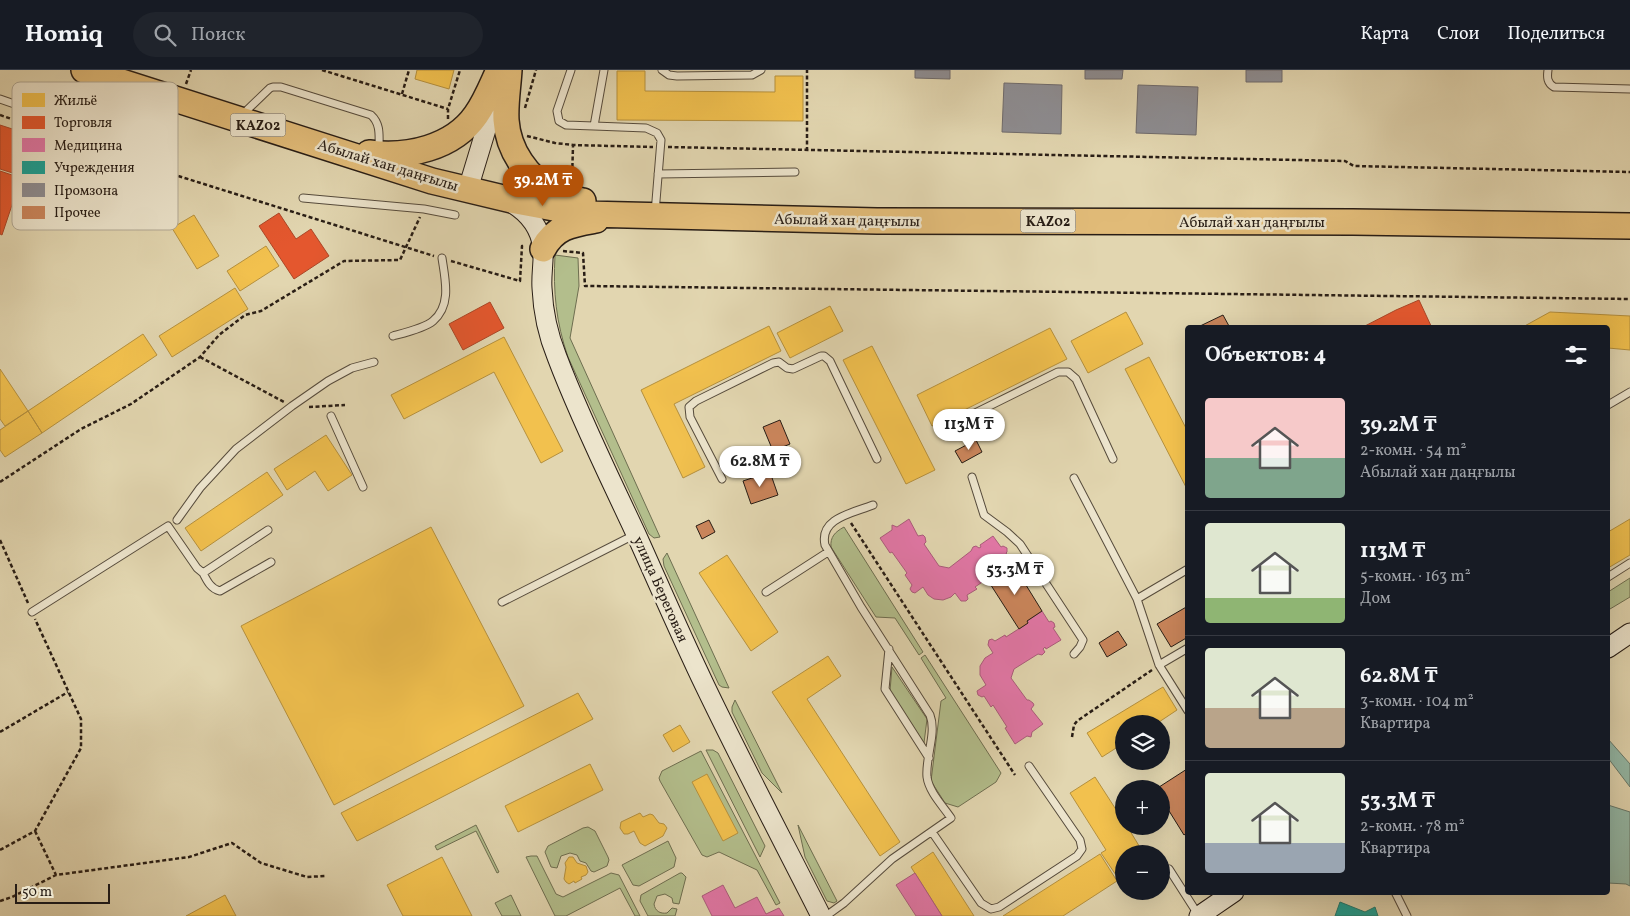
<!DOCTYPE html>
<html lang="ru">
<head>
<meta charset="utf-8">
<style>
  :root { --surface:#171b24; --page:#20242c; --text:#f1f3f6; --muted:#9ea1a6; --line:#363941; --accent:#b45309 }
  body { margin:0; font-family:Vollkorn,serif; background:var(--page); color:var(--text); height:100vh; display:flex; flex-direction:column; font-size:19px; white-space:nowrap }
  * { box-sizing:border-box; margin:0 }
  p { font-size:16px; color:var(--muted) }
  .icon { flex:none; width:28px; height:28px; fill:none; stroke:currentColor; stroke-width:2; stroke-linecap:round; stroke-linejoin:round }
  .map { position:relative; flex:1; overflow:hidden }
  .panel { position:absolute; left:1185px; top:255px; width:425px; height:570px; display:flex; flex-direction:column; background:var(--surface); border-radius:5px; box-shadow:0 5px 20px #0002 }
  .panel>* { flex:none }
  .tools { position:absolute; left:1115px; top:645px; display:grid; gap:10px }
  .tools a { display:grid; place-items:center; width:55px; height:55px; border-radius:50%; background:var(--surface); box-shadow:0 5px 20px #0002; font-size:25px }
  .scale { position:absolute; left:15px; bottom:12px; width:95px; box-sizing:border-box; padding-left:5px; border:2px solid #281d15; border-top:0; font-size:14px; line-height:18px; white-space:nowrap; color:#281d15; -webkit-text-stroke:4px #ece4cc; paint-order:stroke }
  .price { position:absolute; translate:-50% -42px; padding:0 11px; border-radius:18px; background:#fff; color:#222; font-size:16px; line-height:32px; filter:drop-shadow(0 1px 2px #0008) }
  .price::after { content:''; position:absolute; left:50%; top:30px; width:15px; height:11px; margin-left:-8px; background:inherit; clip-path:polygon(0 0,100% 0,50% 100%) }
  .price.on { background:var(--accent); color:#fff }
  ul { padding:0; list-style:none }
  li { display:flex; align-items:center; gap:15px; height:125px; padding:0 20px }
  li+li { border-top:1px solid var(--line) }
  li span { display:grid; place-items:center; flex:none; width:140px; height:100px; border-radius:5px; color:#555 }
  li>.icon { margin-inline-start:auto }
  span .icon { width:60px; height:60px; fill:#fffc; stroke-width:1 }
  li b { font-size:21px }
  h2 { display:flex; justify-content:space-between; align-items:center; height:60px; padding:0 20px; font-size:21px }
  header { display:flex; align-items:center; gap:30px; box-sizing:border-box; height:70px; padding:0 25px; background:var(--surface); border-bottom:1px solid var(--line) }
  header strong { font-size:24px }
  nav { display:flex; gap:28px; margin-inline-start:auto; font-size:18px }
  .search { width:350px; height:45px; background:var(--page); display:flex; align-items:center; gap:12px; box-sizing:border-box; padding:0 18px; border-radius:28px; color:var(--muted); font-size:19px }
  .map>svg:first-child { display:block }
</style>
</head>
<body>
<header>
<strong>Homiq</strong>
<div class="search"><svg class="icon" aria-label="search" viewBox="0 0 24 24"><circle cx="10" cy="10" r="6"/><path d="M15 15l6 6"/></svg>Поиск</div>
<nav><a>Карта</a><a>Слои</a><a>Поделиться</a></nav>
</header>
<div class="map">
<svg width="1630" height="846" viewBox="0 0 1630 846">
  <rect width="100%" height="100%" fill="#e2d6b0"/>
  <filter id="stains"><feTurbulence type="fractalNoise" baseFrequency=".004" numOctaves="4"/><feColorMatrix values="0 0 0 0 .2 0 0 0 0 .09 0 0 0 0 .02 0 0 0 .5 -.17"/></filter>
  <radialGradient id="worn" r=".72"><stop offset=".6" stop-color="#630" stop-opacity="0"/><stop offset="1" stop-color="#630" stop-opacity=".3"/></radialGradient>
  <path fill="#b3be8c" stroke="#6e6e50" d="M555,185L578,188L579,216L570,268L660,467L654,468L649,464L568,287C556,252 553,222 555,185Z
    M844,457L923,582L919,585L895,548L876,547L831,477C830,467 835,462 844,457Z
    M667,483L729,618L722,617L719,615L664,496L663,489Z
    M1630,508V527L1610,539L1608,536V522Z
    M925,585L1001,703L996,712L958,737L945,733L931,711L941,631L946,628L921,588Z
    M892,597L927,649L924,673L890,621Z
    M735,630L782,723L762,703L732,642V637Z
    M706,680H713L718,683L765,776L760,787Z
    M701,681L780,833L776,835L757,800L719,782L707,787L702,785L660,711L659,708L662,701Z
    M476,755L499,802L497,803L476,761L437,780L435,776Z
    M798,755L837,831L834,833L827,831L805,787Z
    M588,757L595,761L608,787L609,790L607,796L594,802L591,801L586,793L580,791L577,785L570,783L561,786L557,798L551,797L545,782L548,776L583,758Z
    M668,771L676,788L674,797L639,816L633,815L622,795Z
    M531,786H537L556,824L563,827L611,803L619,805L640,846H635L620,818L566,846H555L526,787Z
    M680,803H682L686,807L679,834L673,833L672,828L665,824L657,826L654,834C655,841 660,844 667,843L672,838L677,839L675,846H648L640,831L641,825Z
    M511,825L521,846H502L495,833Z"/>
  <path fill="#95b9a7" stroke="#697b6d" d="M1608,669L1630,694V717L1608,688Z
    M1608,735L1630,742V816L1626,814L1608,813Z"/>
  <path fill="#f2c14e" stroke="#b5903d" d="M417,0H454L449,19L415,9Z
    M617,1H645V21L775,22V6H803V51L617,50Z
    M194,145L219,186L197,199L172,158Z
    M266,176L279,196L240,221L227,201Z
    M235,218L248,239L172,287L159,266Z
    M830,236L843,261L790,288L777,263Z
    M1126,242L1143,274L1088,303L1071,271Z
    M1550,242L1630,246V280L1608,278V258H1521Z
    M769,256L781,281L674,334L705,397L683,408L641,320Z
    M1050,258L1067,289L932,356L917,325Z
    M143,264L157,285L42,363L28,341Z
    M504,267L563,381L541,393L494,302L404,349L391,325Z
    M872,276L935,400L906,414L843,290Z
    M1149,287L1188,362V421L1125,299Z
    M0,299L28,341L5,356L0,349Z
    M28,341L42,363L5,387L0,380V360Z
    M326,365L352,405L328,421L315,401L287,420L274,399Z
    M267,402L283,425L201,481L185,458Z
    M1630,449V485L1608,498V462Z
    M431,457L524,636L334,735L241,556Z
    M727,485L778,562L751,581L699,503Z
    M828,586L841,606L807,629L900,772L880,786L772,622Z
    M1163,617L1177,640L1156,654H1124V673L1102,687L1087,663Z
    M578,623L593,649L357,771L341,743Z
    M680,655L690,672L673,682L663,665Z
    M590,694L603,720L518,762L505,736Z
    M707,704L738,763L723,771L692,712Z
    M1095,707L1124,752V756H1127L1144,784H1124V805L1118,808L1101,783L1106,780L1070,723Z
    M640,743L643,747L650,744L653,745L659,753L664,754L667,758L663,766L645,776L640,773L634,761L628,764H624L620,758L621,752Z
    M933,782L974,846H942L911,797Z
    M1100,784L1117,811L1063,846H1003Z
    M442,787L472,846H403L387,815Z
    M569,787H573L577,793L586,796L588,802L586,805L581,807L582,809L575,813L574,811L569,814L566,812L564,809L566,797L565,793Z
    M225,825L236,846H186Z"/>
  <path fill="#e4572e" stroke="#ac4626" d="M0,55L31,65L19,105L0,99Z
    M0,101L21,108L2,165L0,164Z
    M279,143L296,169L311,159L329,186L294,209L259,156Z
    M1419,230L1432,258H1361L1396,240Z
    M490,232L504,258L463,280L449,254Z"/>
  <path fill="#e377a8" stroke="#ab5c7c" d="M909,449L918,466L923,465L925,467L926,472L924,474L939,496L949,498L971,481L973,477L976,476L979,478L981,477L980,475L993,466L1001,477L1003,476L1007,478V482L1006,483L1013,494L998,504L997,502L975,517L977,519L967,525L968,529L966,531H961L955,523L951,527L943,530L934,529L928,525L923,517L915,523L912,522L910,519L912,515L905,505L907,503L892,482L890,483L880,468L892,460V455L897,457Z
    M1042,541L1049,552L1051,551L1054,553L1055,557L1053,558L1061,570L1046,579L1045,577L1043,579L1045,582L1042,585L1038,584L1014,599L1011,608L1027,630H1029L1033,633L1034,635L1031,639L1043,654L1032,662L1031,667L1027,666L1015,674L1005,658L1007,657L993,635L991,637L984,626L982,627L978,625L977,621L986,615L980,605V596L985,588L993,583L988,575L989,570L992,569L995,571L1005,565L1006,567L1028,553L1027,551Z
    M915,803L942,846H916L896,815Z
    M723,815L735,838L757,827L766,844L779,838L784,846H712L702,826Z"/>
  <path fill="#17a398" stroke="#1c7b71" d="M1340,832L1365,842L1375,837L1378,846H1335Z"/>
  <path fill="#8d8d92" stroke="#6f6b6c" d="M915,0H950V9L915,8Z
    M1085,0H1123L1122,9H1085Z
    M1246,0H1282V12H1246Z
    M1004,13L1062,15L1061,64L1002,62Z
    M1138,15L1198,17L1196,65L1136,63Z"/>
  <path fill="#ca855b" stroke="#281d15" d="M1223,245L1229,256L1198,258V257Z
    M780,350L790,374L773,381L763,357Z
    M976,370L982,382L962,393L955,381Z
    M770,402L778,425L751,434L743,411Z
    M709,450L715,462L702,469L696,456Z
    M1013,494L1042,541L1027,551L1028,553L1019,559L987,509L997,502L998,504Z
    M1188,536V567L1171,577L1157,554Z
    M1118,561L1127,575L1107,587L1099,573Z
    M1187,699L1188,762L1184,765L1161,728V719H1156Z"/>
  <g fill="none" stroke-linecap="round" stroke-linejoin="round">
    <g stroke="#564b3c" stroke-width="9">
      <path id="lane" d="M571,0L557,41L559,51L566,55L594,56
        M604,0L594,56L646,58L657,63L661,70L655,143
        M662,0L669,5L677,6L752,5L761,0
        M1548,0C1547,7 1547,13 1554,17L1630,19
        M0,29L46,45L50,42L53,33
        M243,44L270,18L273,17H281L371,45C381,54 379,66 379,78
        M658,104L795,102
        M303,128L424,139L455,145
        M393,266C404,263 425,258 433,251C452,235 445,209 442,188
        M1608,335L1630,322
        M331,346L363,417
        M961,350L1058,302H1068L1076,309L1113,389
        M972,407L984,445L1007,462L1020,474L1083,570L1080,577L1074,584
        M1074,408L1137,529L1159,595L1188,641
        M722,409L690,347L689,337L696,331L773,293L779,292L787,298L793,299L821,286H824L830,291L877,389
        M177,450L200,418L236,379L292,336L328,311L352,298L374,292
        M203,503C207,511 211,519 220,521L271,492
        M1608,507L1630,493
        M766,522L828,482
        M1137,529L1188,499
        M502,532L636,464
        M32,542L168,456L197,498L203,503L268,460
        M889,579L885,619L929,688
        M1159,595L1188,578
        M932,762L981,833L991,839L999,837L1077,786L1082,779L1080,770L1029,696
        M1169,799L1199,846
        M1395,822L1407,846
        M826,846L844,833L892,789L951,748C943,736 929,722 927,707C925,688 937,663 930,645L861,537L825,475C819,448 853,443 873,435"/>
    </g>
    <g stroke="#281d15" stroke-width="21">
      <path id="secondary" d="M468,119L497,23
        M510,132C528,142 540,157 543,178C544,191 541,205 542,218C543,241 548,265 557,287C580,348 609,406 636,464C659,515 681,566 705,616C742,693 782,769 821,846
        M1608,578L1630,563
        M1199,846L1234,822"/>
    </g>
    <g stroke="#281d15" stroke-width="28">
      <path id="highway" d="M84,0L432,111L516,131L586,144L877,151L1353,152L1630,156
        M509,0C508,17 505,34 506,50C508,80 527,108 553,122C562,127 573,129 583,131
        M369,83C407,88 453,78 476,45C486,31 492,15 499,0
        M543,179C555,156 573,154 596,150"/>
    </g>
    <path stroke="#281d15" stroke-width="2.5" stroke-dasharray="4 2.5" stroke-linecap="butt" d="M322,0L448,39
      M186,14L191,0
      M402,24L409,0
      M525,38L536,0
      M0,45L159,100L434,186
      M448,49V39L460,0
      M527,66L555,73L573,75L653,77
      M165,75L175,48
      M668,77L1345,91L1354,96L1630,102
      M807,81V0
      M572,110L573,76
      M563,181L583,183L585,216H589L1630,229
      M451,191L520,211L522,176H525
      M200,287L284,332
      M309,337L345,335
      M0,412L81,359L131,334L200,287L219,265L245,245L261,241L344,191L400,190L420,147
      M851,453L1015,705
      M0,470L28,533
      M0,662L68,622
      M1072,667L1074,655L1077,651L1152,600
      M35,761L56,805
      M0,780L35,761L81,678V649L35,549
      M0,831L12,827L56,805L189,787L232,773L261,793L307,807L325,806"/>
    <use href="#lane" stroke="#ece4cc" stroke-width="7"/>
    <use href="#secondary" stroke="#ece4cc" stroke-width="19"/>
    <use href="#highway" stroke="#e1bb78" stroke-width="25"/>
  </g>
  <g text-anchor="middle" stroke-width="5" stroke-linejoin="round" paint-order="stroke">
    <g fill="#ece4cc" stroke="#63594c" stroke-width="1">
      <rect x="230.5" y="43.5" width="55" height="23" rx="4"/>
      <rect x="1020.5" y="139.5" width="55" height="23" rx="4"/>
    </g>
    <g font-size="14" font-weight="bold" fill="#281d15">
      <text x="258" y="60">KАZ02</text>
      <text x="1048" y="156">KАZ02</text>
    </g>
    <g font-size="15" fill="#281d15" stroke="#ece4cc">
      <text transform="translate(388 95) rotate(17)" y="5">Абылай хан даңғылы</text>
      <text transform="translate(847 150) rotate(1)" y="5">Абылай хан даңғылы</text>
      <text x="1252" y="157">Абылай хан даңғылы</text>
      <text transform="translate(661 519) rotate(66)" y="5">улица Береговая</text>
    </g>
  </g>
  <rect x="12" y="12" width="166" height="148" rx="8" fill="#ece4cc" stroke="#b1a895" stroke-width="1"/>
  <rect x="22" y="23" width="23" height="14" fill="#f2c14e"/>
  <rect x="22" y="46" width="23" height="13" fill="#e4572e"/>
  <rect x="22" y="68" width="23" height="14" fill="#e377a8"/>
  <rect x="22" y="91" width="23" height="13" fill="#17a398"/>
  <rect x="22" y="113" width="23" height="14" fill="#8d8d92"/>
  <rect x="22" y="136" width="23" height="13" fill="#ca855b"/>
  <g font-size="14" fill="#281d15">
    <text x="54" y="35">Жильё</text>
    <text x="54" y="57">Торговля</text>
    <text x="54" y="80">Медицина</text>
    <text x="54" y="102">Учреждения</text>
    <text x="54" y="125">Промзона</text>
    <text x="54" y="147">Прочее</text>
  </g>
  <rect width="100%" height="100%" filter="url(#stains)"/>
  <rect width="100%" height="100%" fill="url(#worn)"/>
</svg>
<div class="tools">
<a><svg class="icon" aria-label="layers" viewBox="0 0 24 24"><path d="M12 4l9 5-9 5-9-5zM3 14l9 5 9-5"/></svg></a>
<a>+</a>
<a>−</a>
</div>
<div class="scale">50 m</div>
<b class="price on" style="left:543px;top:137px">39.2M ₸</b>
<b class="price" style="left:969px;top:381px">113M ₸</b>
<b class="price" style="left:760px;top:418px">62.8M ₸</b>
<b class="price" style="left:1015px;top:526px">53.3M ₸</b>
<section class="panel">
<h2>Объектов: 4<svg class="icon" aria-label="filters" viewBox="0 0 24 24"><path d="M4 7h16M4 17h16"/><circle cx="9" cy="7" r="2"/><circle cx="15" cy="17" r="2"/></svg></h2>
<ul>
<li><span style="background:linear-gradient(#f6c9c9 60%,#7fa58c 0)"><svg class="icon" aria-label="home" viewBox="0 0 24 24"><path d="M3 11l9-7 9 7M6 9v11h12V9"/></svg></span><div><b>39.2M ₸</b><p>2-комн. · 54 m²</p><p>Абылай хан даңғылы</p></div></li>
<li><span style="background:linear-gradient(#dfe7d0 75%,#8fb573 0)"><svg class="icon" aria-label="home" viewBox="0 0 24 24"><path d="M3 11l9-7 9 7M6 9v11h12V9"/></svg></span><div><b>113M ₸</b><p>5-комн. · 163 m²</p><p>Дом</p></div></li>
<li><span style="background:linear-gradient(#dfe7d0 60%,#b9a48a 0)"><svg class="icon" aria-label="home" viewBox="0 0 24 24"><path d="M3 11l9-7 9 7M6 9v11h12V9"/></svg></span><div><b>62.8M ₸</b><p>3-комн. · 104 m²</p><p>Квартира</p></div></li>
<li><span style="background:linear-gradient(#dfe7d0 70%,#9aa5b1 0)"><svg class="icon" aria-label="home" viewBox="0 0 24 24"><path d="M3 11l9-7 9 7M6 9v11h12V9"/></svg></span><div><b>53.3M ₸</b><p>2-комн. · 78 m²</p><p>Квартира</p></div></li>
</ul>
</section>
</div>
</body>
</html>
